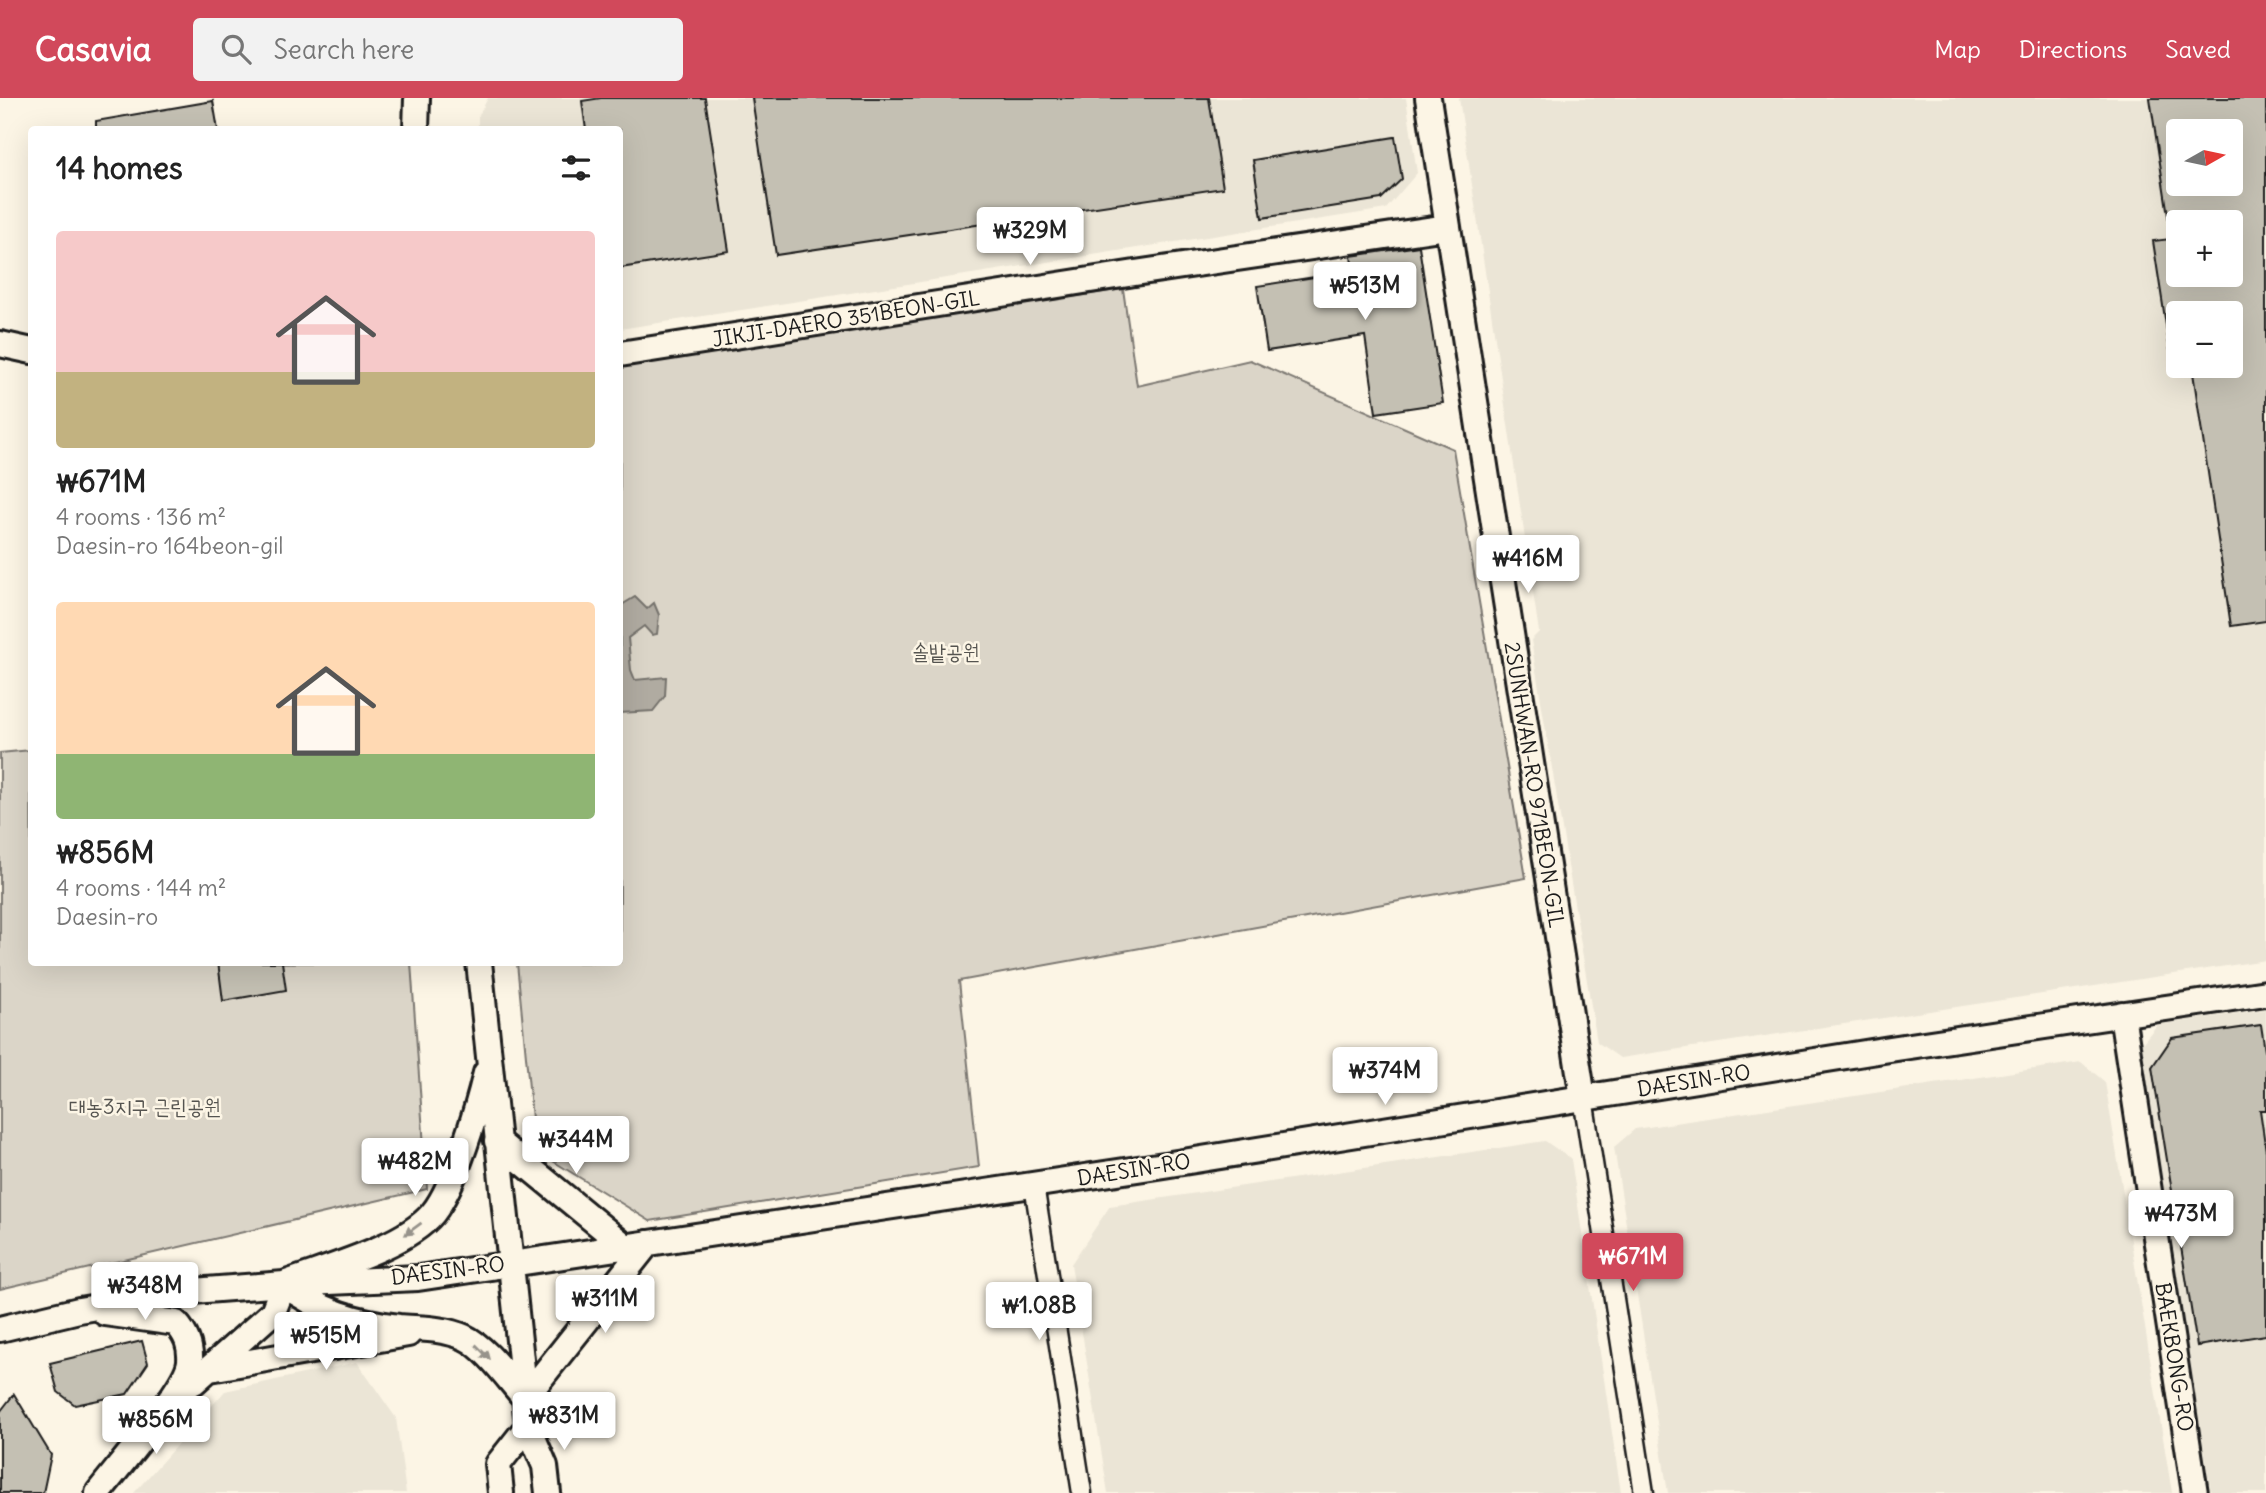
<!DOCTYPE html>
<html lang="en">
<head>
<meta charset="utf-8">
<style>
  :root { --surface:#fff; --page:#f2f2f2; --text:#222; --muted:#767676; --accent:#d1495b }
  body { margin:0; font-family:Delius,"Poor Story",sans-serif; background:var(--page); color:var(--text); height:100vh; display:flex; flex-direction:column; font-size:26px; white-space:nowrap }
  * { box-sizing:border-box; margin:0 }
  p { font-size:23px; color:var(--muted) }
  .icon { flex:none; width:38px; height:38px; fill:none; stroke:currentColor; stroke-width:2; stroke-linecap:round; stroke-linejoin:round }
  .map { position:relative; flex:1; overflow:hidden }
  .details { position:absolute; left:28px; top:28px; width:595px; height:840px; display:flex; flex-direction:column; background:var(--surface); border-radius:7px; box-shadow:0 7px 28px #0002 }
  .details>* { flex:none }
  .needle { width:46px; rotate:81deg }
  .fabs { position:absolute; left:2166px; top:21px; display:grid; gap:14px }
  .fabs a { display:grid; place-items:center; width:77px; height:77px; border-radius:7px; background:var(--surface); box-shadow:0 7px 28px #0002; font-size:35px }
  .price { position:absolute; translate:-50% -60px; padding:0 16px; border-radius:7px; background:#fff; color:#222; font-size:23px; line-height:46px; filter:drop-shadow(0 2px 4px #0008) }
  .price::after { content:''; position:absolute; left:50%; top:42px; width:21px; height:16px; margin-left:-10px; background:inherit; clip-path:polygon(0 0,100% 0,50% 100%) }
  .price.current { background:var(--accent); color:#fff }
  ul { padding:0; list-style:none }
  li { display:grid; align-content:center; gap:14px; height:371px; padding:0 28px }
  li span { display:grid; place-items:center; height:217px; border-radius:7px; color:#555 }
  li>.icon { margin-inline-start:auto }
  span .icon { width:126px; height:126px; fill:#fffc; stroke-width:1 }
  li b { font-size:30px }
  h2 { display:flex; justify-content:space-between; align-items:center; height:84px; padding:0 28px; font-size:30px }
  header { display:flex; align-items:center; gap:42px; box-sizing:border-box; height:98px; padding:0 35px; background:var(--accent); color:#fff }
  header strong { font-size:33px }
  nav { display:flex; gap:38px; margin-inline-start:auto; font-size:24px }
  .search { width:490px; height:63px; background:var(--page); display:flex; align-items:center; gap:18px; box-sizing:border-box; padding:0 24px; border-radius:7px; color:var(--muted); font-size:26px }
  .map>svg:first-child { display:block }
</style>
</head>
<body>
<header>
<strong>Casavia</strong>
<div class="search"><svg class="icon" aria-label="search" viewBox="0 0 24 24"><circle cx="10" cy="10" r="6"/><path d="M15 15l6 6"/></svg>Search here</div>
<nav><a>Map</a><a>Directions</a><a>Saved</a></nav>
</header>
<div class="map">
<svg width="2266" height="1395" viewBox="0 0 2266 1395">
  <rect width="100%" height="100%" fill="#fcf5e5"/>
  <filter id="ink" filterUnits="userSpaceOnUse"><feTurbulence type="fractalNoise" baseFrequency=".0143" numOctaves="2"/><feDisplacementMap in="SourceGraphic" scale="14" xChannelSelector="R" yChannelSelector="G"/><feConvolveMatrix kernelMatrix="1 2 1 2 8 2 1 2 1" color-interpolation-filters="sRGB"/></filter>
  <g filter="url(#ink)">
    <path fill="#ebe5d6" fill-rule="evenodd" d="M488,0H1406L1417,75L1386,111L620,231V32H478V19Z
      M1459,0H2266V862L1620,960L1597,944L1531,542L1539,534ZM2179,33H2231V86H2179ZM2179,124H2231V177H2179ZM2179,215H2231V268H2179Z
      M2266,911V1395H2211L2139,949L2157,927Z
      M2081,964L2105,984L2172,1395H1668L1614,1049L1635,1031Z
      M1545,1043L1571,1061L1621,1395H1108L1071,1166L1110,1108Z
      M357,1264L396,1320L406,1395H134L225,1293Z"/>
    <path fill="#dbd5c8" stroke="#7c7872" stroke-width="2" d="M1123,191L1137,288L1250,262L1453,351L1526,780L959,883L979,1069L650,1123L535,1052L517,865L620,864V267Z
      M31,652L32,864L411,865L427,1091L0,1191V655Z"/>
    <path fill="#b0aba1" stroke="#75726c" stroke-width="2" d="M635,499L647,511L654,505L659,517L657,536L652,537L644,528L628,540L631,572L635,582L666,579L665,598L653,613L620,615V508Z"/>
    <path fill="#c4c0b3" stroke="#1c1c1c" stroke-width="2" fill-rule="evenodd" d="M601,0H705L729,153L620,170V32H586L582,3Z
      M752,0H1209L1223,90L776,157Z
      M2150,0H2266V523L2231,528L2192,268H2231V215H2179V253H2170L2153,143L2179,140V177H2231V124H2169ZM2179,33H2231V86H2179Z
      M213,3L218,32H96V23Z
      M1395,39L1402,81L1381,101L1262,120L1253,62Z
      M1419,148L1443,305L1376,315L1365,238L1267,253L1257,188L1353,173L1351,158Z
      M218,864H282L286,892L223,903Z
      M2261,927L2266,959V1012H2260L2266,1053V1237L2197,1248L2152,969L2172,940Z
      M142,1243L148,1265L127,1296L75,1307L58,1294L50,1265Z
      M14,1296L51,1357L43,1395H0V1314Z"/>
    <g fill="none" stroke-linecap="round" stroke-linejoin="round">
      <g stroke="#1c1c1c" stroke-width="23">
        <path id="street" d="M1583,1000L1644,1395
          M1034,1087L1082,1395"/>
      </g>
      <g stroke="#1c1c1c" stroke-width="30">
        <path id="secondary" d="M1428,0L1583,1000
          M416,32L417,0
          M0,246L32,253
          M620,256L1135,175L1447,129
          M479,864L528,1328L545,1368L548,1395
          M2122,916L2195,1395
          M497,1043L626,1149
          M284,1186C319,1213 357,1224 399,1229C421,1231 443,1230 464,1239C486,1249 508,1281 525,1300
          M0,1231L79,1212L193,1193L284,1186L418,1180L511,1166L1164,1067L1890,951L2266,895
          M210,1271L408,1236
          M177,1293L194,1284L273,1214L284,1186C326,1170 405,1149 433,1115C455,1088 478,1009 486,975
          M525,1300L648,1145
          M98,1395C117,1370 188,1289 190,1263C191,1247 186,1236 176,1225L105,1215
          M501,1395L498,1366L528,1328"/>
      </g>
      <use href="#street" stroke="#fcf5e5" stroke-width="18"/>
      <use href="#secondary" stroke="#fcf5e5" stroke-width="24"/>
    </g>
    <defs><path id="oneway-solid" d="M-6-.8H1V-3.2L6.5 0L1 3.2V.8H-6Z" transform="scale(1.75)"/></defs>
    <g fill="#97938b">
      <use href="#oneway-solid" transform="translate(413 1131) rotate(144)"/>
      <use href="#oneway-solid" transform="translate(483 1254) rotate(45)"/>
    </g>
  </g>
  <g text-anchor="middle" stroke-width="5" stroke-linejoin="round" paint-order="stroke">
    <g font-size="21" fill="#1c1c1c" stroke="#fcf5e5">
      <text transform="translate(846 221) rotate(-9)" y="7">JIKJI-DAERO 351BEON-GIL</text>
      <text transform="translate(1534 687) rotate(81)" y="7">2SUNHWAN-RO 971BEON-GIL</text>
      <text transform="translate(1694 983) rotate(-9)" y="7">DAESIN-RO</text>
      <text transform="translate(1134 1072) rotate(-9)" y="7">DAESIN-RO</text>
      <text transform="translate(448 1173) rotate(-7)" y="7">DAESIN-RO</text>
      <text transform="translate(2174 1259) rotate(81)" y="7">BAEKBONG-RO</text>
    </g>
    <g font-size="21" fill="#555450" stroke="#fcf5e5">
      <text x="946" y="561">솔밭공원</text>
      <text x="145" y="1016">대농3지구 근린공원</text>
    </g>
  </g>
</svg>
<div class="fabs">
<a><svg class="needle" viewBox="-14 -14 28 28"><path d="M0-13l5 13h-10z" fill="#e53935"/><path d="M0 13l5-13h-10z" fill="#767676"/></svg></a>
<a>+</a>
<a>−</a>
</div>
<b class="price" style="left:1030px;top:169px">₩329M</b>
<b class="price" style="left:1365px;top:224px">₩513M</b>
<b class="price" style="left:1528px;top:497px">₩416M</b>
<b class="price" style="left:1385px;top:1009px">₩374M</b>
<b class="price" style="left:576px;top:1078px">₩344M</b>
<b class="price" style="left:415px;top:1100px">₩482M</b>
<b class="price" style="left:2181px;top:1152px">₩473M</b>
<b class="price current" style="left:1633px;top:1195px">₩671M</b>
<b class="price" style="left:145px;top:1224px">₩348M</b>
<b class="price" style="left:605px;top:1237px">₩311M</b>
<b class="price" style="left:1039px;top:1244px">₩1.08B</b>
<b class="price" style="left:326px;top:1274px">₩515M</b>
<b class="price" style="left:564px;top:1354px">₩831M</b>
<b class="price" style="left:156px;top:1358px">₩856M</b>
<section class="details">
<h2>14 homes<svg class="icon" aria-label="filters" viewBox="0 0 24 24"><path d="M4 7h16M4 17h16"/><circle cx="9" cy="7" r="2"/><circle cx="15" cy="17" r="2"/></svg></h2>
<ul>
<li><span style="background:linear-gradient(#f6c9c9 65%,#c2b280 0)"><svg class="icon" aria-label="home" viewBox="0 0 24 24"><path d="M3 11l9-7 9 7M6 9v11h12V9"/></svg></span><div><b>₩671M</b><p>4 rooms · 136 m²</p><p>Daesin-ro 164beon-gil</p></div></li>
<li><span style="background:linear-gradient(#ffd9b3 70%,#8fb573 0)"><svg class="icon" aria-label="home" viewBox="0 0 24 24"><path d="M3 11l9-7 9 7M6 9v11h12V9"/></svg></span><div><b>₩856M</b><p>4 rooms · 144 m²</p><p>Daesin-ro</p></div></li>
</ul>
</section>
</div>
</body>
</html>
